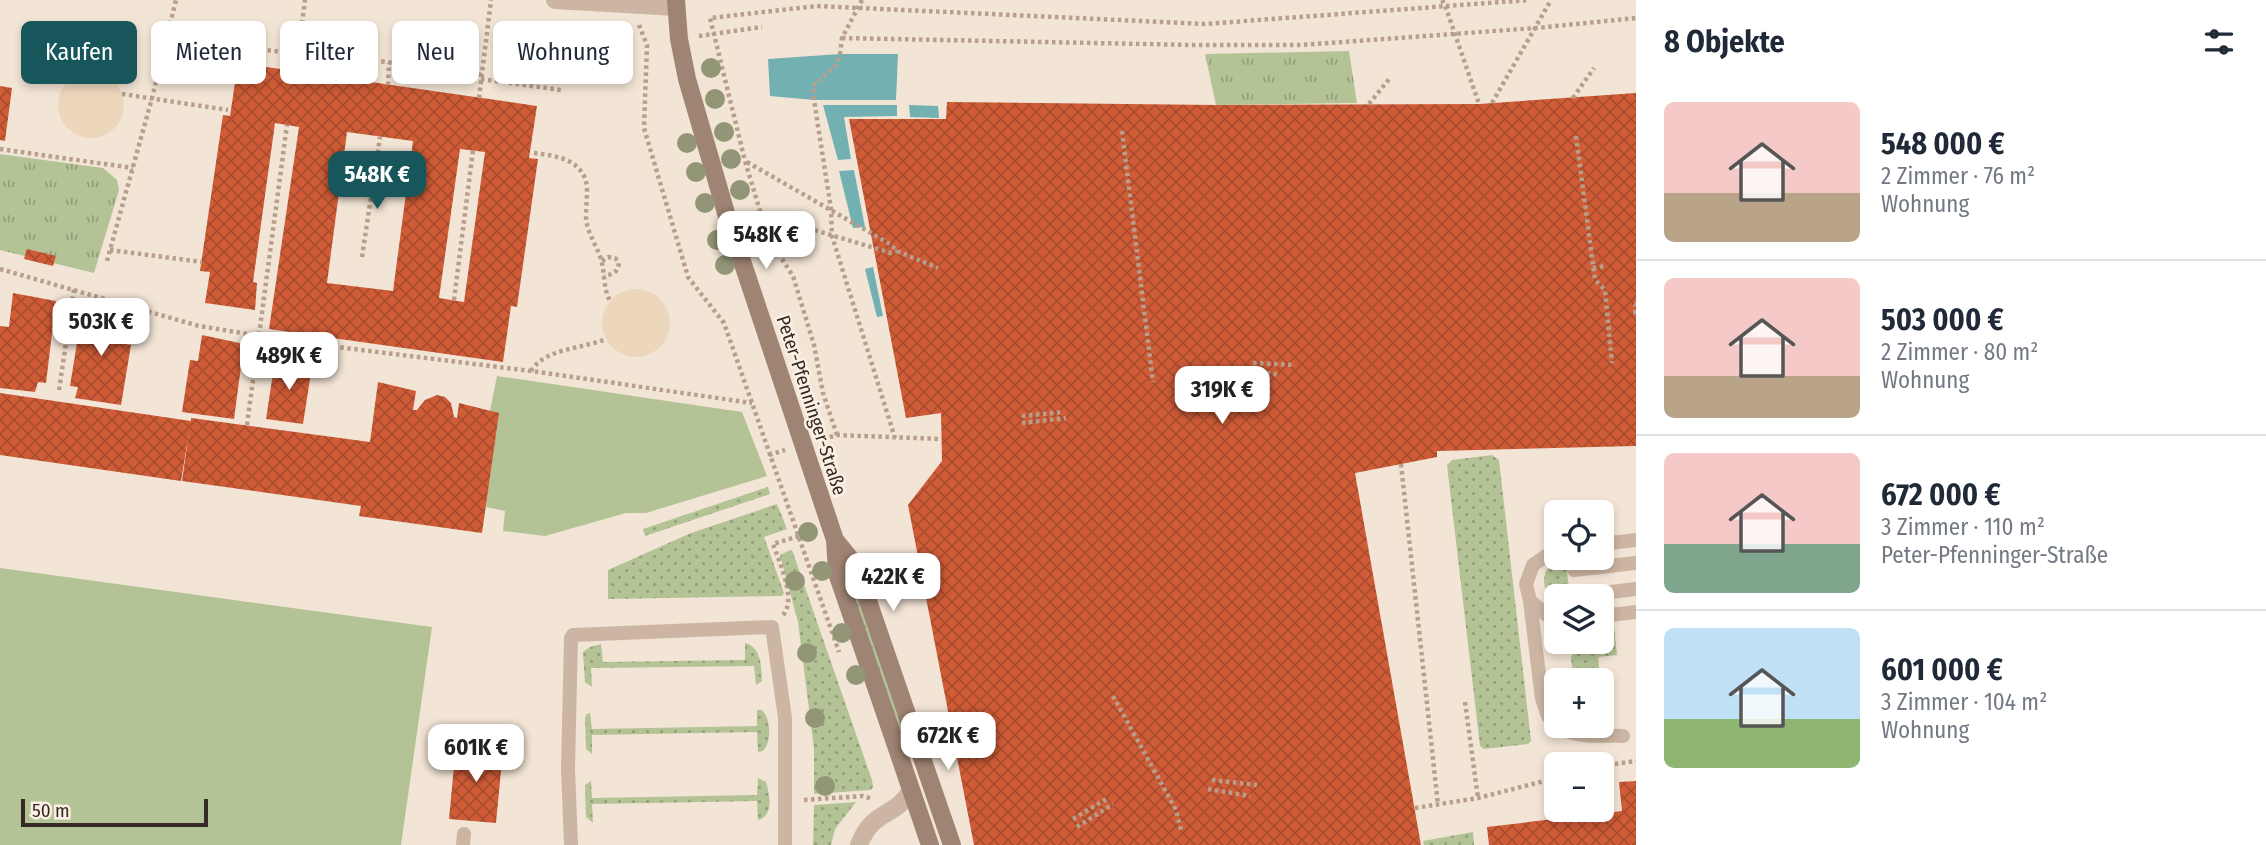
<!DOCTYPE html>
<html lang="de">
<head>
<meta charset="utf-8">
<style>
  :root { --surface:#fff; --page:#f2f2f3; --text:#1f2937; --muted:#747a83; --line:#e0e1e3; --accent:#17565a }
  body { margin:0; font-family:"Fira Sans Condensed",sans-serif; background:var(--page); color:var(--text); height:100vh; display:flex; flex-direction:column; font-size:26px; white-space:nowrap }
  * { box-sizing:border-box; margin:0 }
  p { font-size:23px; color:var(--muted) }
  .icon { flex:none; width:38px; height:38px; fill:none; stroke:currentColor; stroke-width:2; stroke-linecap:round; stroke-linejoin:round }
  .map { position:relative; flex:1; overflow:hidden }
  .details { display:flex; flex-direction:column; background:var(--surface); width:630px }
  .details>* { flex:none }
  .guide { position:absolute; left:21px; top:21px; width:665px; height:63px; display:flex; gap:14px }
  .buttons { position:absolute; left:1544px; top:500px; display:grid; gap:14px }
  .buttons a { display:grid; place-items:center; width:70px; height:70px; border-radius:10px; background:var(--surface); box-shadow:0 4px 10px #0003; font-size:35px }
  .scale { position:absolute; left:21px; bottom:18px; width:187px; box-sizing:border-box; padding-left:7px; border:4px solid #352a25; border-top:0; font-size:19px; line-height:24px; white-space:nowrap; color:#352a25; -webkit-text-stroke:5px #faf0e3; paint-order:stroke }
  .price { position:absolute; translate:-50% -60px; padding:0 16px; border-radius:14px; background:#fff; color:#222; font-size:23px; line-height:46px; filter:drop-shadow(0 2px 4px #0008) }
  .price::after { content:''; position:absolute; left:50%; top:42px; width:21px; height:16px; margin-left:-10px; background:inherit; clip-path:polygon(0 0,100% 0,50% 100%) }
  .price.selected { background:var(--accent); color:#fff }
  ul { padding:0; list-style:none }
  li { display:flex; align-items:center; gap:21px; height:175px; padding:0 28px }
  li+li { border-top:2px solid var(--line) }
  li span { display:grid; place-items:center; flex:none; width:196px; height:140px; border-radius:10px; color:#555 }
  li>.icon { margin-inline-start:auto }
  span .icon { width:84px; height:84px; fill:#fffc; stroke-width:1 }
  li b { font-size:30px }
  h2 { display:flex; justify-content:space-between; align-items:center; height:84px; padding:0 28px; font-size:30px }
  .chip { padding:0 24px; border-radius:10px; background:var(--surface); box-shadow:0 4px 10px #0003; font-size:24px; line-height:63px }
  .chip.selected { background:var(--accent); color:#fff }
  main { display:flex; flex:1; min-height:0 }
  .map>svg:first-child { display:block }
</style>
</head>
<body>
<main>
<div class="map">
<svg width="1636" height="845" viewBox="0 0 1636 845">
  <defs>
    <pattern id="grass-dots" width="8" height="8" patternUnits="userSpaceOnUse" patternTransform="scale(1.75)"><rect width="8" height="8" fill="#b4c396"/><path d="M2 2h.1M6 6h.1" fill="none" stroke="#939f7a" stroke-width="1.8" stroke-linecap="round"/></pattern>
    <pattern id="park-tufts" width="24" height="20" patternUnits="userSpaceOnUse" patternTransform="scale(1.75)"><rect width="24" height="20" fill="#b4c396"/><path d="M3 7l-1-3M5 7V3M7 7l1-3M15 17l-1-3M17 17v-4M19 17l1-3" fill="none" stroke="#939f7a"/></pattern>
    <pattern id="building-cross-hatch" width="8" height="8" patternUnits="userSpaceOnUse" patternTransform="scale(1.75)"><rect width="8" height="8" fill="#d05c37"/><path d="M0 0l8 8M0 8l8-8" fill="none" stroke="#aa4c2e"/></pattern>
  </defs>
  <rect width="100%" height="100%" fill="#f3e5d6"/>
  <path fill="url(#grass-dots)" d="M1492,455L1499,460L1531,741L1528,744L1484,749L1480,746L1447,465L1452,460Z
    M768,487L770,494L645,536L643,529Z
    M777,504L787,529L764,537L784,593L782,596L608,599V570L691,533Z
    M790,550H792L872,780L873,787L871,790L814,794V749L798,622L780,555Z
    M1560,558H1570L1566,563L1570,597H1556V604C1540,590 1539,568 1560,558Z
    M847,566L912,752L909,755H907L843,569Z
    M1614,625L1617,655L1598,657L1600,681H1574L1571,658L1576,642H1601V627Z
    M745,643C762,648 761,666 762,681L756,685L754,666L591,668L592,687L585,682L583,652L590,647L601,644L603,662L745,660Z
    M757,710H762C771,719 772,742 763,751L758,752L757,732L592,735V754L586,749L585,717L587,714L590,713L592,729L757,726Z
    M758,778L766,782C770,795 774,816 758,820L757,801L592,804L593,823L586,817L585,785L591,781L592,798L757,795Z
    M856,802L835,829L831,845H813L814,805Z
    M1473,832L1474,845H1424L1423,841Z"/>
  <path fill="url(#park-tufts)" d="M1349,51L1357,103L1216,105L1205,54Z
    M0,154L103,168L117,180L119,190L94,273L0,250Z"/>
  <path fill="#b4c396" d="M497,376L742,412L767,476L646,513H626L545,536L503,531L505,511L486,507L490,411Z
    M0,568L432,627L401,845H0Z"/>
  <path fill="#edd7bc" d="M58 105a33 33 0 1 1 66 0a33 33 0 1 1-66 0Z
    M602 323a34 34 0 1 1 68 0a34 34 0 1 1-68 0Z"/>
  <path fill="#73b0b2" d="M840,54H898L896,100H814L770,96L768,59Z
    M823,105H897V116L844,117L851,159L838,160Z
    M909,105L938,106L939,118L910,117Z
    M854,170L865,227L853,228L839,171Z
    M873,267L883,316L877,317L865,269Z"/>
  <path fill="url(#building-cross-hatch)" fill-rule="evenodd" d="M238,63L537,106L529,158L538,159L517,307L511,306L503,362L269,329L299,127L275,123L253,282L257,283L255,310L205,303L210,272L200,271L223,115L230,116ZM347,132L413,141L393,291L327,283ZM460,149L485,152L464,302L439,298Z
    M0,86L12,88L5,141L0,140Z
    M1636,93V446L1437,451V457L1355,473L1421,845H974L908,505L942,461L941,413L906,418L849,119H946L947,102L1216,105L1479,104Z
    M27,249L56,256L53,266L24,259Z
    M13,293L56,301L46,383L38,382L35,392L0,388V326L9,327Z
    M83,306L125,317L121,343L131,345L121,405L75,398L78,387L70,386Z
    M202,335L244,344L234,419L182,412L190,360L198,361Z
    M275,360L312,366L303,424L266,419Z
    M378,382L416,391L413,410H417L425,400L437,395L445,397L451,403L454,417L457,418L459,403L499,413L482,533L359,516L361,506L182,481L189,432L181,481L0,455V393L191,421V418L370,442Z
    M456,745L503,750L496,823L449,819Z
    M1636,781V845H1489L1487,827L1622,811L1619,782Z"/>
  <g fill="none" stroke-linecap="round" stroke-linejoin="round">
    <path stroke="#b89f8c" stroke-width="4.5" stroke-dasharray="3.5 3.5" stroke-linecap="butt" d="M862,0L842,38L840,54L835,66L813,86L814,100L831,209L832,236L895,438
      M1442,0L1445,5L1479,104
      M639,25L647,45L644,128L688,277L724,323L839,652
      M699,36L762,27
      M842,38L1194,45H1299L1536,28L1636,18
      M212,43L297,54
      M298,50L482,75
      M96,72L100,50L108,44L109,39L102,32L94,37L93,42L100,50
      M296,72L305,0
      M481,79L561,90
      M388,85L389,63
      M122,94L228,110
      M479,98L491,0
      M1573,98L1594,68
      M1492,103L1551,0
      M1369,104L1390,78
      M1122,131L1153,382
      M1576,136L1595,280L1605,290L1612,363
      M0,149L133,168
      M534,153C558,156 586,160 587,190C587,199 586,208 586,217C587,233 596,244 601,259C605,273 603,288 610,301
      M747,162L890,244L897,251L938,268
      M761,214L891,253L897,251
      M110,250L202,262
      M362,257L380,137
      M107,261L152,98L176,0
      M602,261L608,257L615,258L619,262C618,272 614,274 604,276
      M1593,268L1605,266
      M0,269L199,326L305,343L531,371L752,403
      M454,300L473,150
      M1634,304L1636,305
      M1633,312H1636
      M1253,363L1295,365
      M1239,368L1280,375
      M531,371C545,348 582,349 606,339
      M59,390L74,289
      M1022,416L1064,412
      M1022,423L1066,418
      M247,425L287,125
      M837,435L823,393L814,345L793,276L769,239L761,214L745,161L710,18L817,6L1205,24L1528,0
      M823,439L837,435L941,439
      M769,455L785,450
      M1401,464L1438,805
      M783,615C797,600 779,561 773,544L799,536
      M1113,696L1176,810L1181,830
      M1465,702L1478,798
      M1601,766L1636,761
      M1212,780L1257,785
      M1208,789L1250,796
      M804,800L863,796L872,799
      M1415,808L1478,798L1556,778
      M1073,819L1108,798
      M1077,827L1113,804"/>
    <path stroke="#ccb5a2" stroke-width="14" d="M1601,544L1636,540
      M1556,552L1546,556L1533,565L1526,584L1530,601L1542,699L1548,716L1556,725
      M1574,570L1636,563
      M1578,596L1636,589
      M1530,601L1548,616L1556,617
      M1601,616L1636,612
      M1557,726C1576,739 1601,735 1623,736
      M463,845L464,834
      M571,845L568,768L571,638L573,635L772,627L785,718V845"/>
    <path stroke="#ccb5a2" stroke-width="18" d="M555,0L676,7
      M859,845C873,808 896,818 911,790"/>
    <path stroke="#9f8373" stroke-width="18" d="M676,0L679,39L687,79L726,213L835,540L837,573L930,845
      M835,540L856,566L952,845"/>
  </g>
  <g fill="#939676">
    <circle cx="711" cy="68" r="10"/>
    <circle cx="715" cy="99" r="10"/>
    <circle cx="724" cy="132" r="10"/>
    <circle cx="687" cy="143" r="10"/>
    <circle cx="731" cy="159" r="10"/>
    <circle cx="696" cy="172" r="10"/>
    <circle cx="740" cy="190" r="10"/>
    <circle cx="705" cy="203" r="10"/>
    <circle cx="752" cy="227" r="10"/>
    <circle cx="717" cy="240" r="10"/>
    <circle cx="725" cy="265" r="10"/>
    <circle cx="808" cy="532" r="10"/>
    <circle cx="822" cy="571" r="10"/>
    <circle cx="795" cy="581" r="10"/>
    <circle cx="842" cy="633" r="10"/>
    <circle cx="807" cy="653" r="10"/>
    <circle cx="856" cy="675" r="10"/>
    <circle cx="815" cy="718" r="10"/>
    <circle cx="825" cy="786" r="10"/>
  </g>
  <g text-anchor="middle" stroke-width="5" stroke-linejoin="round" paint-order="stroke">
    <g font-size="19" fill="#352a25" stroke="#faf0e3">
      <text transform="translate(812 405) rotate(72)" y="7">Peter-Pfenninger-Straße</text>
    </g>
  </g>
</svg>
<div class="buttons">
<a><svg class="icon" aria-label="locate" viewBox="0 0 24 24"><circle cx="12" cy="12" r="6"/><path d="M12 2v4M12 18v4M2 12h4M18 12h4"/></svg></a>
<a><svg class="icon" aria-label="layers" viewBox="0 0 24 24"><path d="M12 4l9 5-9 5-9-5zM3 14l9 5 9-5"/></svg></a>
<a>+</a>
<a>−</a>
</div>
<div class="scale">50 m</div>
<b class="price selected" style="left:377px;top:211px">548K €</b>
<b class="price" style="left:766px;top:271px">548K €</b>
<b class="price" style="left:101px;top:358px">503K €</b>
<b class="price" style="left:289px;top:392px">489K €</b>
<b class="price" style="left:1222px;top:426px">319K €</b>
<b class="price" style="left:893px;top:613px">422K €</b>
<b class="price" style="left:948px;top:772px">672K €</b>
<b class="price" style="left:476px;top:784px">601K €</b>
<div class="guide">
<a class="chip selected">Kaufen</a>
<a class="chip">Mieten</a>
<a class="chip">Filter</a>
<a class="chip">Neu</a>
<a class="chip">Wohnung</a>
</div>
</div>
<section class="details">
<h2>8 Objekte<svg class="icon" aria-label="filters" viewBox="0 0 24 24"><path d="M4 7h16M4 17h16"/><circle cx="9" cy="7" r="2"/><circle cx="15" cy="17" r="2"/></svg></h2>
<ul>
<li><span style="background:linear-gradient(#f6c9c9 65%,#b9a48a 0)"><svg class="icon" aria-label="home" viewBox="0 0 24 24"><path d="M3 11l9-7 9 7M6 9v11h12V9"/></svg></span><div><b>548 000 €</b><p>2 Zimmer · 76 m²</p><p>Wohnung</p></div></li>
<li><span style="background:linear-gradient(#f6c9c9 70%,#b9a48a 0)"><svg class="icon" aria-label="home" viewBox="0 0 24 24"><path d="M3 11l9-7 9 7M6 9v11h12V9"/></svg></span><div><b>503 000 €</b><p>2 Zimmer · 80 m²</p><p>Wohnung</p></div></li>
<li><span style="background:linear-gradient(#f6c9c9 65%,#7fa58c 0)"><svg class="icon" aria-label="home" viewBox="0 0 24 24"><path d="M3 11l9-7 9 7M6 9v11h12V9"/></svg></span><div><b>672 000 €</b><p>3 Zimmer · 110 m²</p><p>Peter-Pfenninger-Straße</p></div></li>
<li><span style="background:linear-gradient(#bfe0f5 65%,#8fb573 0)"><svg class="icon" aria-label="home" viewBox="0 0 24 24"><path d="M3 11l9-7 9 7M6 9v11h12V9"/></svg></span><div><b>601 000 €</b><p>3 Zimmer · 104 m²</p><p>Wohnung</p></div></li>
</ul>
</section>
</main>
</body>
</html>
